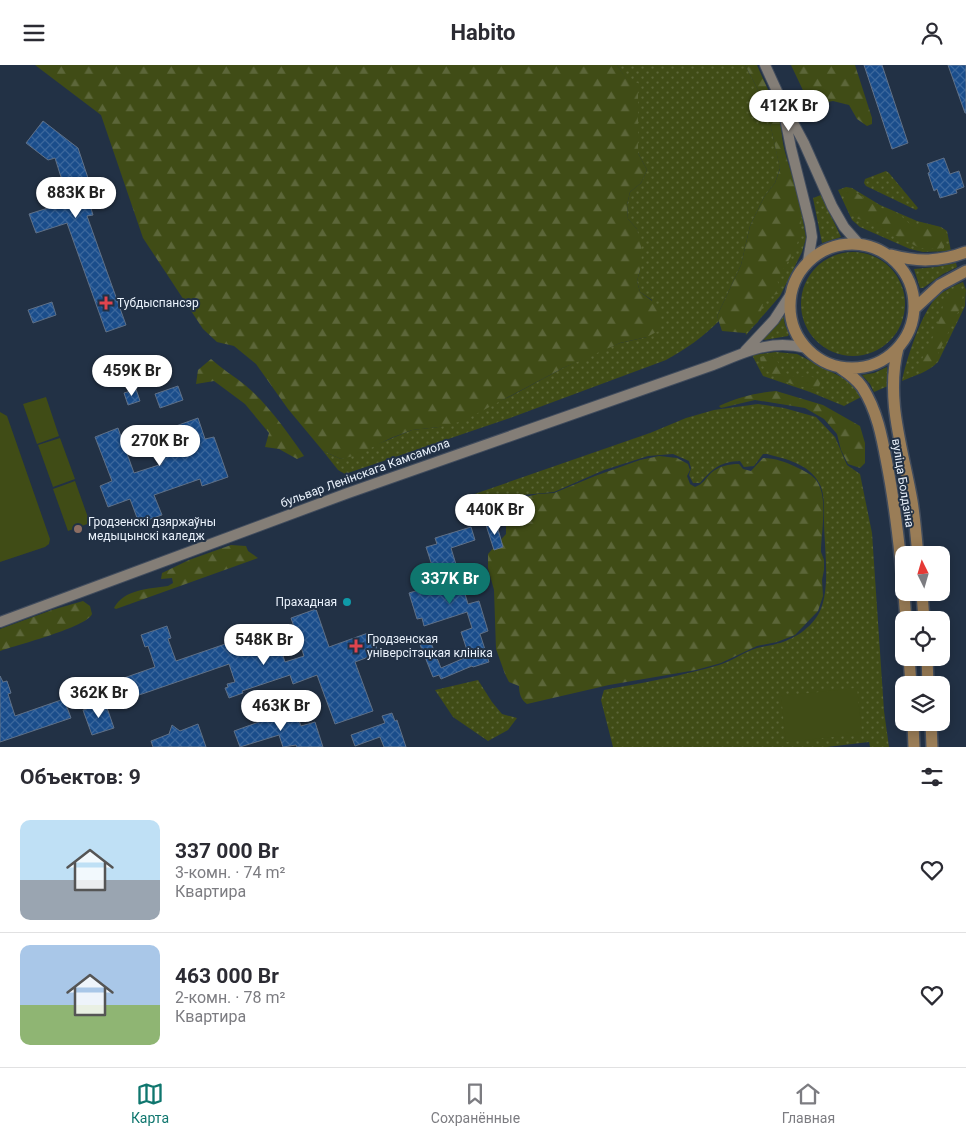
<!DOCTYPE html>
<html lang="ru">
<head>
<meta charset="utf-8">
<style>
  :root { --surface:#fff; --page:#f2f2f3; --text:#2b2b33; --muted:#7c7c81; --line:#e1e1e2; --accent:#0f766e }
  body { margin:0; font-family:Roboto,sans-serif; background:var(--page); color:var(--text); height:100vh; display:flex; flex-direction:column; font-size:19px; white-space:nowrap }
  * { box-sizing:border-box; margin:0 }
  p { font-size:16px; color:var(--muted) }
  .icon { flex:none; width:28px; height:28px; fill:none; stroke:currentColor; stroke-width:2; stroke-linecap:round; stroke-linejoin:round }
  .map { position:relative; height:682px; overflow:hidden }
  .details { display:flex; flex-direction:column; background:var(--surface); flex:1 }
  .details>* { flex:none }
  .needle { width:32px; rotate:355deg }
  .tools { position:absolute; left:895px; top:481px; display:grid; gap:10px }
  .tools a { display:grid; place-items:center; width:55px; height:55px; border-radius:10px; background:var(--surface); box-shadow:0 2px 12px #0003; font-size:25px }
  .price { position:absolute; translate:-50% -42px; padding:0 11px; border-radius:18px; background:#fff; color:#222; font-size:16px; line-height:32px; filter:drop-shadow(0 1px 2px #0008) }
  .price::after { content:''; position:absolute; left:50%; top:30px; width:15px; height:11px; margin-left:-8px; background:inherit; clip-path:polygon(0 0,100% 0,50% 100%) }
  .price.selected { background:var(--accent); color:#fff }
  ul { padding:0; list-style:none }
  li { display:flex; align-items:center; gap:15px; height:125px; padding:0 20px }
  li+li { border-top:1px solid var(--line) }
  li span { display:grid; place-items:center; flex:none; width:140px; height:100px; border-radius:10px; color:#555 }
  li>.icon { margin-inline-start:auto }
  span .icon { width:60px; height:60px; fill:#fffc; stroke-width:1 }
  li b { font-size:21px }
  h2 { display:flex; justify-content:space-between; align-items:center; height:60px; padding:0 20px; font-size:21px }
  header { display:flex; justify-content:space-between; align-items:center; height:65px; padding:0 20px; background:var(--surface); font-size:22px; font-weight:700 }
  .menu { display:flex; justify-content:space-around; align-items:center; height:70px; border-top:1px solid var(--line); background:var(--surface); font-size:14px; color:var(--muted) }
  .menu a { display:grid; justify-items:center; gap:2px }
  .menu .selected { color:var(--accent) }
  .map>svg:first-child { display:block }
</style>
</head>
<body>
<header><svg class="icon" aria-label="menu" viewBox="0 0 24 24"><path d="M4 6h16M4 12h16M4 18h16"/></svg>Habito<svg class="icon" aria-label="person" viewBox="0 0 24 24"><circle cx="12" cy="8" r="4"/><path d="M4 21q1-7 8-7t8 7"/></svg></header>
<div class="map">
<svg width="966" height="682" viewBox="0 0 966 682">
  <defs>
    <pattern id="grass-dots" width="8" height="8" patternUnits="userSpaceOnUse" patternTransform="scale(1.25)"><rect width="8" height="8" fill="#404c16"/><path d="M2 2h.1M6 6h.1" fill="none" stroke="#5c6639" stroke-width="1.8" stroke-linecap="round"/></pattern>
    <pattern id="forest-firs" width="22" height="20" patternUnits="userSpaceOnUse" patternTransform="scale(1.25)"><rect width="22" height="20" fill="#404c16"/><path d="M5 1l3.5 6h-7zM16 11l3.5 6h-7z" fill="#5c6639"/></pattern>
    <pattern id="building-cross-hatch" width="8" height="8" patternUnits="userSpaceOnUse" patternTransform="scale(1.25)"><rect width="8" height="8" fill="#1a4d8b"/><path d="M0 0l8 8M0 8l8-8" fill="none" stroke="#3b679c"/></pattern>
  </defs>
  <rect width="100%" height="100%" fill="#223145"/>
  <path fill="url(#grass-dots)" d="M617,0H745L766,40L780,103L775,118L764,132L750,161L741,200L717,251L719,256C703,272 686,284 666,295L507,354L345,409L338,405L323,386L341,394L412,365L439,362L511,331L563,303L597,287L620,278L647,272L652,235L640,227L637,216L640,205L637,164L628,154L627,140L630,127L641,118L647,105L638,88L637,57L627,16Z
    M886,106L889,108L918,143L916,145L866,121L864,118L865,114Z
    M846,122L852,123L880,140L917,156L941,162L947,166L951,186L923,187L910,184L860,162L852,155L838,125Z
    M821,130L841,172L822,178L813,133Z
    M800,138L806,173L802,187L780,231L746,270L741,248L786,148Z
    M801 239a52 52 0 1 1 104 0a52 52 0 1 1-104 0Z
    M956,198L957,202L943,209L923,223H920L914,204L936,202Z
    M963,217L966,225L965,241L938,297C927,308 915,310 902,316C906,295 921,249 936,233C943,226 953,221 963,217Z
    M783,249L785,260L789,269L788,271L764,275L761,273Z
    M776,287L797,289L843,313L854,321L861,332L844,341L810,327L763,311L752,290Z
    M887,302L888,321L874,327L870,319L862,310L874,308Z
    M758,339L784,343L816,352L835,372L847,400L860,409L872,468L884,646L889,682H870L869,677L827,682H613L601,635L604,625C642,618 681,611 719,600C732,596 744,587 757,583C763,581 770,581 776,579C793,575 812,563 820,546C831,522 824,482 824,455C824,444 825,428 819,418C809,399 786,394 767,389H763L754,401L744,402L740,396C720,397 713,403 700,418H693L689,410L691,403L689,396L673,389L648,391L604,405L554,427L523,430L498,446L477,454L463,433L650,368L686,353L714,345Z
    M478,615L492,637L502,649L517,653L508,665L488,676L453,652L435,625Z"/>
  <path fill="url(#forest-firs)" d="M35,0H617L627,15L638,18V88L647,105L641,118L630,127L627,140L628,154L637,164L642,186L640,205L637,216L640,227L659,241L660,265L647,272L620,278L563,303L463,356L439,362L412,365L391,373L357,390L341,394L323,386L288,344L256,299L234,281L217,277L203,264L143,173L101,50Z
    M745,0H757C765,19 775,37 780,57C782,67 782,77 785,87C792,114 807,144 799,173C795,187 785,201 777,214L781,228L765,232L758,257L745,268L722,266L717,251L741,200L750,161L764,132L775,118L780,104L766,40Z
    M791,0H855L872,53V59L867,61L857,54L849,40L833,36L816,39L809,38Z
    M849,123L876,141L899,149L912,161C921,158 941,158 945,171C946,174 944,180 944,183L936,184L920,183L866,156L855,153L844,136L845,128Z
    M956,226H963L962,239L934,297L925,306L918,302L934,270L945,235Z
    M771,289L778,297L783,307L797,313L807,311L822,314L818,324C801,324 760,312 760,292Z
    M211,294C222,304 234,311 245,320C266,337 289,369 304,391L297,394L279,384L265,382L269,368L245,339L214,316L196,319L198,305Z
    M776,326L823,340L860,361L865,378V398L860,403L848,399L841,385L837,369L824,354L805,343L755,335L721,343L719,341C738,332 755,328 776,326Z
    M659,391L677,393L688,399L690,405L687,411L690,419L695,422C703,419 705,414 711,408C719,401 729,399 739,399L743,404L751,406L763,393C775,393 786,397 796,402C804,406 814,410 818,418C828,436 821,468 821,487L824,495V505L822,515L823,531L818,546L795,570L777,577L757,581L721,598L696,605L609,620L527,639C521,635 519,628 519,621L509,617L505,609L496,584L494,525L488,503V489L506,469V453L511,442L521,433L538,429L554,428L595,411L640,395Z
    M231,480L246,481L248,486L258,493L116,544L114,543C124,524 149,524 168,521L173,518L172,513L161,514L162,508L189,495Z
    M83,536L90,541L92,549C87,562 17,580 0,586V564L52,545Z"/>
  <path fill="#404c16" d="M46,332L59,371L37,379L23,339Z
    M0,347L7,351L50,474L49,479L45,482L0,497Z
    M60,373L75,414L53,422L38,380Z
    M75,416L90,458L68,466L53,424Z
    M857,623L862,669L786,677L781,631Z"/>
  <path fill="url(#building-cross-hatch)" stroke="#5f7087" d="M864,0H882L908,78L892,84Z
    M948,0H966V48H965Z
    M43,56L78,83L91,122L85,124L93,150L87,151L126,260L106,267L67,158L36,168L29,149L48,143L45,134L66,128L55,93L48,95L26,78Z
    M944,93L950,109L959,106L964,122L956,125L957,128L940,133L937,124L934,126L928,108L930,107L927,99Z
    M52,237L56,250L33,258L28,245Z
    M178,321L183,335L160,343L155,329Z
    M136,324L140,336L128,340L124,328Z
    M198,353L205,374L214,372L228,412L202,421L200,414L154,430L162,450L139,458L130,434L108,442L100,421L112,416L95,372L118,363L134,408L162,399L151,370Z
    M496,457L503,482L494,485L486,460Z
    M471,462L475,475L451,483L468,539L479,536L488,566L480,569L489,597L473,602L472,601L441,614L439,610L433,612L419,577L429,573L441,603L469,591L461,567L472,563L467,547L424,561L422,553L417,554L409,528L438,519L426,482L437,479L435,473Z
    M316,544L329,582L368,568L372,580L375,579L379,588L355,597L373,646L335,659L317,610L293,619L290,610L242,626L243,628L229,633L225,623L228,622L227,619L235,617L229,599L113,639L107,619L155,602L148,581L145,582L141,570L167,561L171,573L168,574L176,596L234,576L235,580L258,572L257,569L274,563L285,597L304,591L291,553Z
    M0,611L3,617L7,616L11,628L8,629L15,651L64,634L71,653L0,677Z
    M105,637L114,663L92,670L83,645Z
    M295,644L301,661L315,657L323,682H297L296,680L283,682L279,670L240,682L234,666Z
    M392,648L395,656L397,655L406,682H384L380,672L355,681L351,670L385,658L382,651Z
    M198,659L206,682H153L151,676L169,669L172,660L180,666Z"/>
  <g fill="none" stroke-linecap="round" stroke-linejoin="round">
    <g stroke="#414c5d" stroke-width="12">
      <path id="secondary" d="M765,0L782,37L804,78L832,141L844,162L859,179
        M784,48L791,83L810,159L812,172L808,196
        M745,286L774,255L791,229
        M0,557L348,428L713,300C746,287 770,274 806,283"/>
    </g>
    <g stroke="#414c5d" stroke-width="14">
      <path id="primary" d="M790 241a62 62 0 1 1 124 0a62 62 0 1 1-124 0Z
        M891,190C917,197 940,197 966,187
        M914,244L940,220L966,206
        M898,283C885,335 903,384 912,436C915,454 916,472 918,490
        M839,302C848,308 856,313 862,322C877,345 882,372 887,399C897,450 902,503 906,555
        M922,528L924,555
        M909,592L911,620
        M927,592L928,620
        M913,658L914,682
        M931,658L932,682"/>
    </g>
    <use href="#secondary" stroke="#847e77" stroke-width="10"/>
    <use href="#primary" stroke="#9a7d57" stroke-width="11"/>
  </g>
  <g fill="#e0444e" stroke="#223145" stroke-width="2">
    <path d="M103.5 230.5h5v5h5v5h-5v5h-5v-5h-5v-5h5z"/>
    <path d="M353.5 573.5h5v5h5v5h-5v5h-5v-5h-5v-5h5z"/>
  </g>
  <circle fill="#8d6e63" stroke="#223145" stroke-width="2" cx="78" cy="464" r="5"/>
  <circle fill="#0f9aa8" stroke="#223145" stroke-width="2" cx="347" cy="537" r="5"/>
  <g text-anchor="middle" stroke-width="4" stroke-linejoin="round" paint-order="stroke">
    <g font-size="12" fill="#eaf2fc" stroke="#223145" text-anchor="start">
      <text x="117" y="242">Тубдыспансэр</text>
      <text x="88" y="461">Гродзенскі дзяржаўны<tspan x="88" dy="14">медыцынскі каледж</tspan></text>
      <text x="337" y="541" text-anchor="end">Прахадная</text>
      <text x="367" y="578">Гродзенская<tspan x="367" dy="14">універсітэцкая клініка</tspan></text>
    </g>
    <g font-size="12" fill="#eaf2fc" stroke="#223145">
      <text transform="translate(365 408) rotate(-20)" y="4">бульвар Ленінскага Камсамола</text>
      <text transform="translate(903 418) rotate(81)" y="4">вуліца Болдзіна</text>
    </g>
  </g>
</svg>
<div class="tools">
<a><svg class="needle" viewBox="-14 -14 28 28"><path d="M0-13l5 13h-10z" fill="#e53935"/><path d="M0 13l5-13h-10z" fill="#7c7c81"/></svg></a>
<a><svg class="icon" aria-label="locate" viewBox="0 0 24 24"><circle cx="12" cy="12" r="6"/><path d="M12 2v4M12 18v4M2 12h4M18 12h4"/></svg></a>
<a><svg class="icon" aria-label="layers" viewBox="0 0 24 24"><path d="M12 4l9 5-9 5-9-5zM3 14l9 5 9-5"/></svg></a>
</div>
<b class="price" style="left:789px;top:67px">412K Br</b>
<b class="price" style="left:76px;top:154px">883K Br</b>
<b class="price" style="left:132px;top:332px">459K Br</b>
<b class="price" style="left:160px;top:402px">270K Br</b>
<b class="price" style="left:495px;top:471px">440K Br</b>
<b class="price selected" style="left:450px;top:540px">337K Br</b>
<b class="price" style="left:264px;top:601px">548K Br</b>
<b class="price" style="left:99px;top:654px">362K Br</b>
<b class="price" style="left:281px;top:667px">463K Br</b>
</div>
<section class="details">
<h2>Объектов: 9<svg class="icon" aria-label="filters" viewBox="0 0 24 24"><path d="M4 7h16M4 17h16"/><circle cx="9" cy="7" r="2"/><circle cx="15" cy="17" r="2"/></svg></h2>
<ul>
<li><span style="background:linear-gradient(#bfe0f5 60%,#9aa5b1 0)"><svg class="icon" aria-label="home" viewBox="0 0 24 24"><path d="M3 11l9-7 9 7M6 9v11h12V9"/></svg></span><div><b>337 000 Br</b><p>3-комн. · 74 m²</p><p>Квартира</p></div><svg class="icon" aria-label="heart" viewBox="0 0 24 24"><path d="M12 20l-8-8c-3-5 5-10 8-4 3-6 11-1 8 4z"/></svg></li>
<li><span style="background:linear-gradient(#a9c7e8 60%,#8fb573 0)"><svg class="icon" aria-label="home" viewBox="0 0 24 24"><path d="M3 11l9-7 9 7M6 9v11h12V9"/></svg></span><div><b>463 000 Br</b><p>2-комн. · 78 m²</p><p>Квартира</p></div><svg class="icon" aria-label="heart" viewBox="0 0 24 24"><path d="M12 20l-8-8c-3-5 5-10 8-4 3-6 11-1 8 4z"/></svg></li>
</ul>
</section>
<nav class="menu">
<a class="selected"><svg class="icon" aria-label="map" viewBox="0 0 24 24"><path d="M3 6l6-2 6 2 6-2v14l-6 2-6-2-6 2zM9 4v14M15 6v14"/></svg>Карта</a>
<a><svg class="icon" aria-label="saved" viewBox="0 0 24 24"><path d="M7 4h10v16l-5-4-5 4z"/></svg>Сохранённые</a>
<a><svg class="icon" aria-label="home" viewBox="0 0 24 24"><path d="M3 11l9-7 9 7M6 9v11h12V9"/></svg>Главная</a>
</nav>
</body>
</html>
